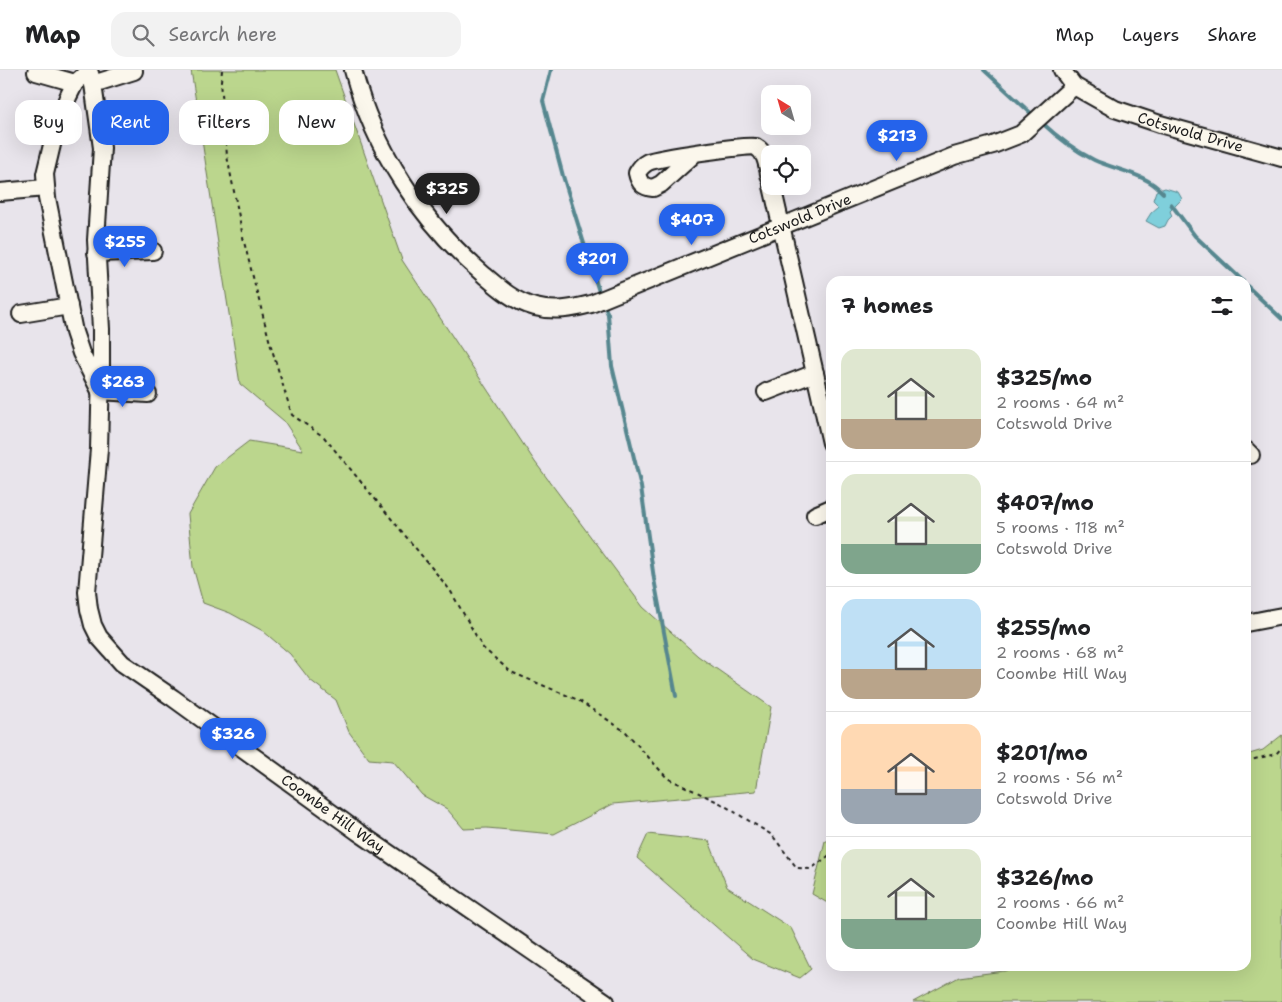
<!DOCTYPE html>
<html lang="en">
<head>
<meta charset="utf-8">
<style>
  :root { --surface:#fff; --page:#f2f2f2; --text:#202124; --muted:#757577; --line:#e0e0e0; --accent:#2563eb }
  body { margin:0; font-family:"Shantell Sans",sans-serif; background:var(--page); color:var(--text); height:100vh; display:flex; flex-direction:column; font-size:19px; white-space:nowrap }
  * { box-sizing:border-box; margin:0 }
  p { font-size:16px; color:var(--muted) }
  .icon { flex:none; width:28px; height:28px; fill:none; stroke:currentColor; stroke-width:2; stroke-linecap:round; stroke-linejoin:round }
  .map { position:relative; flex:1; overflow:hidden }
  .sheet { position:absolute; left:826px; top:206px; width:425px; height:695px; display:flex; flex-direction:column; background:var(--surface); border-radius:15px; box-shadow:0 5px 20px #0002 }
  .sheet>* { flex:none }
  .banner { position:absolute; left:15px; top:30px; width:475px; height:45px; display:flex; gap:10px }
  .needle { width:32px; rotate:323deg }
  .controls { position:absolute; left:761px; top:15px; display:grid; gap:10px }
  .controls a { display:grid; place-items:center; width:50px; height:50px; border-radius:10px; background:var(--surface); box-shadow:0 5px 20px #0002; font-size:25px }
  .price { position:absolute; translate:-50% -42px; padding:0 11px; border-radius:18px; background:var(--accent); color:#fff; font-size:16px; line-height:32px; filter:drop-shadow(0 1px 2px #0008) }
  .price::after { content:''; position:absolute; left:50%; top:30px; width:15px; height:11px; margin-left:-8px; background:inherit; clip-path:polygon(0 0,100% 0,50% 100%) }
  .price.active { background:#222; color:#fff }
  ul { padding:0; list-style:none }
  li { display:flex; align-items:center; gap:15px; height:125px; padding:0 15px }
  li+li { border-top:1px solid var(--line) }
  li span { display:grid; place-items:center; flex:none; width:140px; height:100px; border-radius:15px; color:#555 }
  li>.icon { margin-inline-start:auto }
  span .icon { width:60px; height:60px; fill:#fffc; stroke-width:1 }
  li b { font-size:21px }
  h2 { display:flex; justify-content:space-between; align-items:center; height:60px; padding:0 15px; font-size:21px }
  .chip { padding:0 18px; border-radius:15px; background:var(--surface); box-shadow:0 5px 20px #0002; font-size:18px; line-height:45px }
  .chip.active { background:var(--accent); color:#fff }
  header { display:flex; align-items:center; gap:30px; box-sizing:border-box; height:70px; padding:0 25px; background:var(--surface); border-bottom:1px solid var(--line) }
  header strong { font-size:24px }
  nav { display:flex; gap:28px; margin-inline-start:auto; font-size:18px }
  .search { width:350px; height:45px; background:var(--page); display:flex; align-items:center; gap:12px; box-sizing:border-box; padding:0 18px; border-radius:15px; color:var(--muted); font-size:19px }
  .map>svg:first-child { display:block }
</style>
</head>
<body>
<header>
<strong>Map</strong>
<div class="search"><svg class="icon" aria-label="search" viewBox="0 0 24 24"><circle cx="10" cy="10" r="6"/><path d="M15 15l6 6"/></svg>Search here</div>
<nav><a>Map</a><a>Layers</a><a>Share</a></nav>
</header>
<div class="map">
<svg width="1282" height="932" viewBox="0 0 1282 932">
  <rect width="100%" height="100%" fill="#e8e4eb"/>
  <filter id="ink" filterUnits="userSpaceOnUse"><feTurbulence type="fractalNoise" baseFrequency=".02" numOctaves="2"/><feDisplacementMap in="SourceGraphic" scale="10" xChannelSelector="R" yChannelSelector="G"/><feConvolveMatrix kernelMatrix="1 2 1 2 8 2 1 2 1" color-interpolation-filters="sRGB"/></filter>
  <g filter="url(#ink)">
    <path fill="#bbd68d" stroke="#6c7954" d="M191,0H335L402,190L535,392L643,537L698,586L771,637L756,721L613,734L554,764L487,758L464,759L447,739L422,725L393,691L369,689L349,662L336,630L310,610L290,584L263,561L230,543L203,533L193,497L188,444L215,397L249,371L303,380L284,351L240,314Z
      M1282,665V932H913L959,907L1041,896H1246V685L1263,680Z
      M648,764L709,771L727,817L791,858L811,899L800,908L753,889L637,788Z
      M825,771H831V835L812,824Z"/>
    <path fill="#7fcfdb" stroke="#57878f" d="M1165,118L1178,122L1182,129L1170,141L1172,146L1168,150L1165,156L1159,158L1146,151L1151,143L1159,136L1153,130L1156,121Z"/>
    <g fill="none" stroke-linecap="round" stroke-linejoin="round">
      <path stroke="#57878f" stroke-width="4" d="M551,0L543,31L563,106L600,225
        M984,0L1035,47
        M1040,51C1055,65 1076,81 1094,90C1115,100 1146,103 1163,123
        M1171,134L1195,166L1243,211
        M1246,215L1282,249
        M603,233L608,244L612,296L641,417L654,509L676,626"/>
      <g stroke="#1c1c1c" stroke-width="20">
        <g id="minor">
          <path id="s1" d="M89,0L93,14L102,78L96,170L101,259V301L99,379L87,522L89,539L93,555L99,567L122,593L173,628L358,762L606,932"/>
          <path id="s2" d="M353,0C374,80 421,151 484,205C499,218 515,232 535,237C554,242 572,239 591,234L954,86L993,75L1021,64L1074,16"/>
          <path id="s3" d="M1062,0L1074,16L1115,39L1160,54L1282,88"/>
          <path d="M89,1L75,13L68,27L56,58L45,104L47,128L74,262L81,283L100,321"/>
          <path d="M36,2L75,13"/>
          <path d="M93,14L134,1"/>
          <path d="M693,85L661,114L653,118C643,117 639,113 637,103C640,98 642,95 648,92C658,88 749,74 756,77C767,83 767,97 770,108"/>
          <path d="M772,116L831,373"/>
          <path d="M0,122L46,118"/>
          <path d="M96,183L153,181"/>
          <path d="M21,244L69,236"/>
          <path d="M100,321L148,324"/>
          <path d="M766,322L815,303"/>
          <path d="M1246,380L1251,385"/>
          <path d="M815,445L831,438"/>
          <path d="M1246,553L1282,546"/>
        </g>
      </g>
      <path stroke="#1c1c1c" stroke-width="2" stroke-dasharray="4 4" stroke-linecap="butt" d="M222,0L221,11L227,86L244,172L270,273L292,345L324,367L450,520L483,578L511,602L578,630L626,662L667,708L720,733L772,765L797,798L811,799L831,784
        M1246,691L1276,684L1282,677"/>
      <use href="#minor" stroke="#fbf7ec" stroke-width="16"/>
    </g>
  </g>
  <g text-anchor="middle" stroke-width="4" stroke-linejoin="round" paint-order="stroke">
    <g font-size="15" fill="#1c1c1c" stroke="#fbf7ec">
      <text dy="5" stroke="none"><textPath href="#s3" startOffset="146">Cotswold Drive</textPath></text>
      <text dy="5" stroke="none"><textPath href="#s2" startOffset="590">Cotswold Drive</textPath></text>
      <text dy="5" stroke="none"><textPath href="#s1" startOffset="865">Coombe Hill Way</textPath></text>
    </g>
  </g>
</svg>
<div class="controls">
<a><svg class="needle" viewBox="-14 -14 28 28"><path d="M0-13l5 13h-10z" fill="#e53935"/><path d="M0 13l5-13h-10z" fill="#757577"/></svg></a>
<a><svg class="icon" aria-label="locate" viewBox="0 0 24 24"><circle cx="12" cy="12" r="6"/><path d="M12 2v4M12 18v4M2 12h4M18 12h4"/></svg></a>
</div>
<b class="price" style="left:897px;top:92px">$213</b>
<b class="price active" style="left:447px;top:145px">$325</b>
<b class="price" style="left:692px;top:176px">$407</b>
<b class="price" style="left:125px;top:198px">$255</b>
<b class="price" style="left:597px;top:215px">$201</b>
<b class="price" style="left:123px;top:338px">$263</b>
<b class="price" style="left:233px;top:690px">$326</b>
<div class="banner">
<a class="chip">Buy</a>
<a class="chip active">Rent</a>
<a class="chip">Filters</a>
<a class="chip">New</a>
</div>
<section class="sheet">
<h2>7 homes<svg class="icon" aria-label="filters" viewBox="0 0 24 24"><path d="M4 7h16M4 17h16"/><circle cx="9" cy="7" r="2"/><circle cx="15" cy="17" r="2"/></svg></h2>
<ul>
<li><span style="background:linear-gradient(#dfe7d0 70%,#b9a48a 0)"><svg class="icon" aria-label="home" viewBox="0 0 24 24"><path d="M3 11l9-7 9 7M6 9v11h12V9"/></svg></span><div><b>$325/mo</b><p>2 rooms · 64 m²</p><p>Cotswold Drive</p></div></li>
<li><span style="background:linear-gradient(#dfe7d0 70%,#7fa58c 0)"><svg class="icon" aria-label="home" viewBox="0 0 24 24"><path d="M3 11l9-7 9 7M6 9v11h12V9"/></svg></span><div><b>$407/mo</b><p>5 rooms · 118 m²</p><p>Cotswold Drive</p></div></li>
<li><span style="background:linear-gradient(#bfe0f5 70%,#b9a48a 0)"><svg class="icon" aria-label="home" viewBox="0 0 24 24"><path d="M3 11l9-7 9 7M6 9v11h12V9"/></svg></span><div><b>$255/mo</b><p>2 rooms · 68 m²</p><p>Coombe Hill Way</p></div></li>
<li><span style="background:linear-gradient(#ffd9b3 65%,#9aa5b1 0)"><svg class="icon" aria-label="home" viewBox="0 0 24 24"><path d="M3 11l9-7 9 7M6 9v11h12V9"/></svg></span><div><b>$201/mo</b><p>2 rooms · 56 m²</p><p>Cotswold Drive</p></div></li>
<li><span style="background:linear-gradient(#dfe7d0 70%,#7fa58c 0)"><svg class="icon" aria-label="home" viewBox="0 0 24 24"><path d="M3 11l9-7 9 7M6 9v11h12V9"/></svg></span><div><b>$326/mo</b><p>2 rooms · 66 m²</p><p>Coombe Hill Way</p></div></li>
</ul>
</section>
</div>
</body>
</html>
